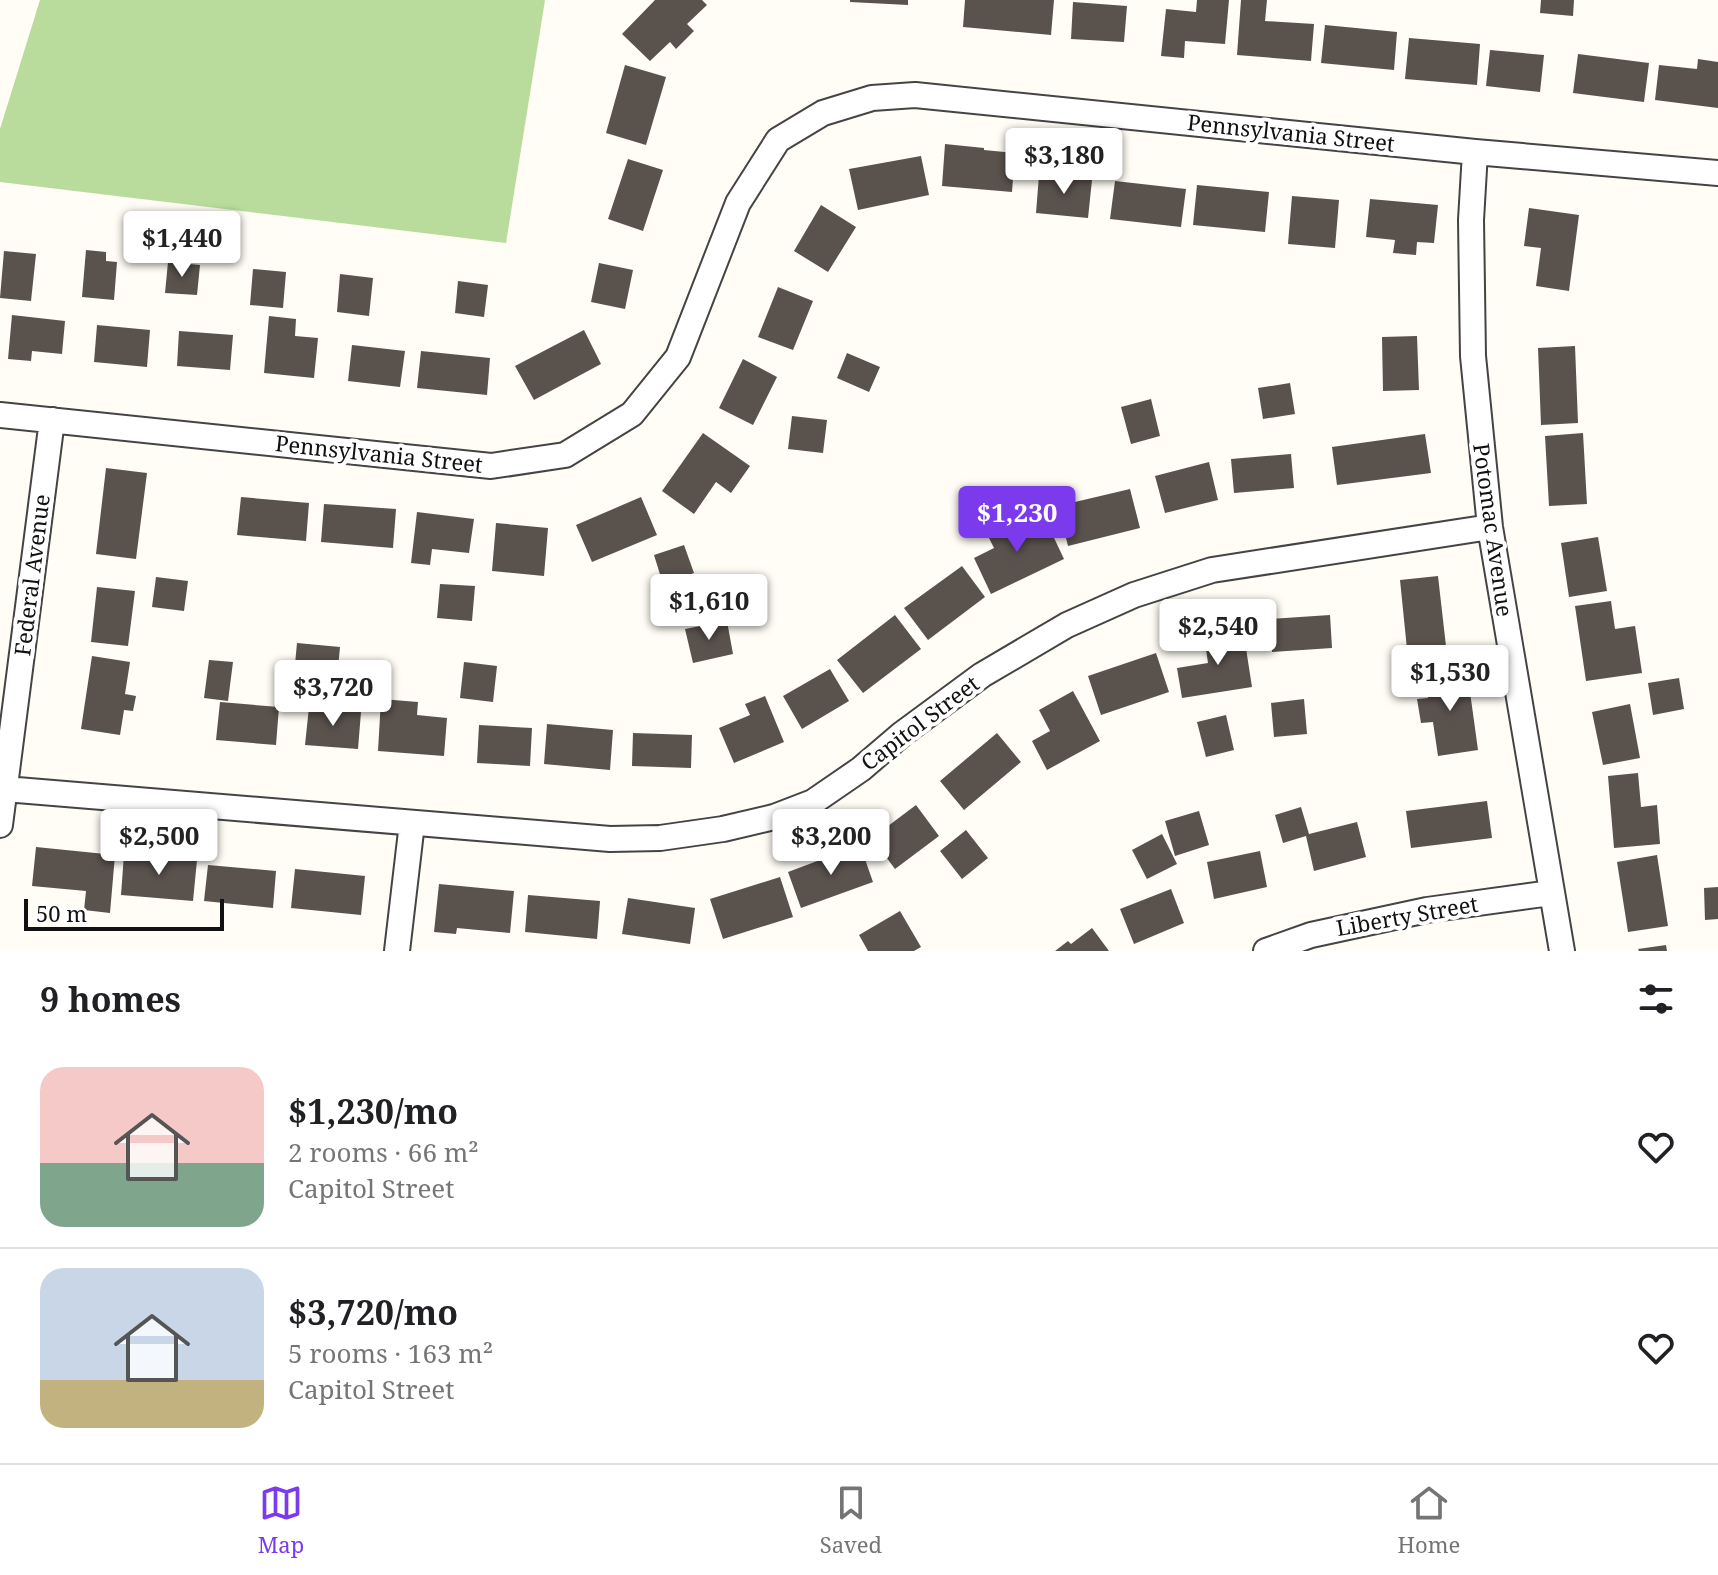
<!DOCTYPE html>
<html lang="en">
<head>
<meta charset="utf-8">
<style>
  :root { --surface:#fff; --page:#f2f2f2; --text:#202124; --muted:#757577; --line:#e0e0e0; --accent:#7c3aed }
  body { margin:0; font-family:"Noto Serif",serif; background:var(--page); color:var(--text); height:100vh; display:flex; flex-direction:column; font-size:30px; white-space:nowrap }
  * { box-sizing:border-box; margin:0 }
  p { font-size:26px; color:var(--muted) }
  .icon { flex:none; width:44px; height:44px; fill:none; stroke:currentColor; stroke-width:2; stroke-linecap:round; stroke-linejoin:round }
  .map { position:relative; height:951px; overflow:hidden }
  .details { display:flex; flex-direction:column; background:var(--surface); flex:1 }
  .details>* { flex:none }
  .scale { position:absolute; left:24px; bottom:20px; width:200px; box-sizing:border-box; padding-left:8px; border:4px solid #111; border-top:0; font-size:22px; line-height:28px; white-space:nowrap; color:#111; -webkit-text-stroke:6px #fff; paint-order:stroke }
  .price { position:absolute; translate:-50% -68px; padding:0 18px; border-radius:8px; background:#fff; color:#222; font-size:26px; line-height:52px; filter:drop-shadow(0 2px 4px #0008) }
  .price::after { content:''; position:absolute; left:50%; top:48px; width:24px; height:18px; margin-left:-12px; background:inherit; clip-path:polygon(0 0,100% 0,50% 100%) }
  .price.current { background:var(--accent); color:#fff }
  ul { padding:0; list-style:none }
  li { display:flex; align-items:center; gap:24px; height:200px; padding:0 40px }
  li+li { border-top:2px solid var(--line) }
  li span { display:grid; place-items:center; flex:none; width:224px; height:160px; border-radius:24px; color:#555 }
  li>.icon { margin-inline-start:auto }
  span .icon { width:96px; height:96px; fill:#fffc; stroke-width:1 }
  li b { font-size:34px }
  h2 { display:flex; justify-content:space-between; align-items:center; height:96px; padding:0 40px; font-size:34px }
  .menu { display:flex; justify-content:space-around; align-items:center; height:112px; border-top:2px solid var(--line); background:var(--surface); font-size:22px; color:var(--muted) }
  .menu a { display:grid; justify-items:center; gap:4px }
  .menu .current { color:var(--accent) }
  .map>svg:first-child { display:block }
</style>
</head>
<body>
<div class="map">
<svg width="1718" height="951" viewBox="0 0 1718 951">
  <rect width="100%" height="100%" fill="#fffdf5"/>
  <path fill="#b9dc9c" d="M40,0H545L506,243L0,182V129Z"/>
  <path fill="#5a524d" d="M655,0H702L707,5L687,24L694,31L676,49L670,42L650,61L622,34Z
    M850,0H908V5L850,2Z
    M965,0H1054L1051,35L963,27Z
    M1197,0H1229L1225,44L1185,41L1184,58L1161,56L1166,9L1196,12Z
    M1241,0H1267L1265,21L1314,24L1311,61L1237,55Z
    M1541,0H1574L1573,16L1540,13Z
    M1073,2L1127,6L1124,42L1071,39Z
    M1325,25L1397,32L1394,70L1321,63Z
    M1409,38L1480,44L1477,85L1405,79Z
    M1490,50L1544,55L1540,92L1486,86Z
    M1578,54L1649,63L1644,102L1573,93Z
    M1698,59L1718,62V108L1655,100L1659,65L1697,69Z
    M625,65L666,77L646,145L606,133Z
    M945,144L984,148V150L1015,153L1012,192L942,186Z
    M921,156L929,195L858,210L849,169Z
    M628,159L663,170L643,231L608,219Z
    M1039,175L1092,180L1088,218L1036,213Z
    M1115,181L1186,189L1181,227L1110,219Z
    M1197,185L1269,192L1265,232L1193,225Z
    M1292,196L1339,200L1335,248L1288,244Z
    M1370,199L1438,205L1434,243L1417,242L1416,255L1393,253L1395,240L1366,237Z
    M821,205L856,227L828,272L794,251Z
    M1529,208L1579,215L1569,291L1536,286L1541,248L1524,246Z
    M86,250L106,252V261L117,262L114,300L82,297Z
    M4,251L36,254L31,301L0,298Z
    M168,262L200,265L197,295L165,293Z
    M599,263L633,270L625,309L591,302Z
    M253,269L286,272L283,308L250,305Z
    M340,274L373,278L369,316L337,312Z
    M458,281L488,285L484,317L455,313Z
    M778,287L813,301L793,350L758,337Z
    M12,315L65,321L62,354L32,351L31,361L8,359Z
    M269,316L296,319L295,336L318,338L314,378L264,373Z
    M97,325L150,330L147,367L94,362Z
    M584,330L601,364L534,400L515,366Z
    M179,331L233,335L230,370L177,366Z
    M1417,336L1419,390L1383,391L1382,337Z
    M352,345L405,351L400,387L348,381Z
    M1575,346L1578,423L1541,425L1538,348Z
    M421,351L490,358L487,395L417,388Z
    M847,353L880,367L869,392L837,378Z
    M743,359L777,377L753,425L719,408Z
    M1290,383L1295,414L1263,419L1258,388Z
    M1151,399L1160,436L1131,444L1121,407Z
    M792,416L827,420L823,453L788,449Z
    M703,433L750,466L731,493L716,482L694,514L662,491Z
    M1583,433L1587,504L1549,506L1545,436Z
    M1425,434L1431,473L1337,485L1332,447Z
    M1291,454L1294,488L1234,493L1231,459Z
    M1209,462L1218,500L1165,513L1155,476Z
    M106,468L147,473L136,559L96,554Z
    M1130,489L1140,528L1068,546L1058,506Z
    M241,497L309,503L306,541L237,535Z
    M641,497L657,535L592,562L576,525Z
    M324,504L396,509L393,548L321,542Z
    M417,512L474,519L469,553L432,549L430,565L411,563Z
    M1014,516L1022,532L1046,521L1064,559L991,594L974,558L994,548L985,530Z
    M496,523L548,528L544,576L492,571Z
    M1598,537L1607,591L1569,597L1561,543Z
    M684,545L694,573L663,584L654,555Z
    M962,566L985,597L928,640L904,608Z
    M1438,576L1447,655L1408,659L1400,580Z
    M156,577L188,581L184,611L152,607Z
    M440,584L475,586L472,621L437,618Z
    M97,587L135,591L128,646L91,642Z
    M1611,601L1615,629L1635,626L1642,673L1586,681L1575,606Z
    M895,615L921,649L863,693L837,660Z
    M1330,615L1332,648L1272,652L1270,619Z
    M727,621L733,654L693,663L685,629Z
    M1243,629L1252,687L1182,698L1177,668L1208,663L1204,635Z
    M297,643L340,647L337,679L294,675Z
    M1156,653L1169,692L1101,715L1088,676Z
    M92,656L130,662L125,694L136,696L133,711L124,710L120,735L81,729Z
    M209,660L233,662L228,701L204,698Z
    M464,662L497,666L493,702L460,698Z
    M830,669L849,701L802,729L783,696Z
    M1467,670L1478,750L1438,756L1433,722L1421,723L1417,699L1428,698L1425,677Z
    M1679,678L1684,709L1653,715L1648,683Z
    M1073,691L1100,741L1047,770L1032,741L1050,731L1039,710Z
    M765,696L784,742L734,763L719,728L750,715L745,704Z
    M381,699L418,702L417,715L447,718L444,756L378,751Z
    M1304,699L1307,734L1274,737L1271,703Z
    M220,702L279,707L276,745L216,740Z
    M1630,704L1640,758L1603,765L1592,712Z
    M309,707L361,712L358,749L305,745Z
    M1226,715L1234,750L1206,757L1197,722Z
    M547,724L613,730L610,770L544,764Z
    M479,725L532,728L530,766L477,763Z
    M633,733L692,735L691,768L632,766Z
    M997,733L1021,762L964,810L940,781Z
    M1638,773L1641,807L1657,805L1660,844L1614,848L1608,776Z
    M1487,801L1492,838L1411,848L1406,811Z
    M916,805L939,836L895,869L872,838Z
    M1301,807L1309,834L1357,822L1366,857L1314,871L1306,836L1283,843L1275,815Z
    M1199,811L1209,845L1175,856L1165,821Z
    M966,830L988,858L962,879L940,851Z
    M1162,834L1177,864L1147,879L1132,850Z
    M860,845L873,882L801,908L788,872Z
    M36,847L115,855L110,913L84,910L86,891L32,886Z
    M1260,851L1267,887L1214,899L1207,862Z
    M124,854L197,860L193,901L121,895Z
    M1657,855L1668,926L1628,932L1617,862Z
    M208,865L276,871L273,908L204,901Z
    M295,869L365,876L361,915L291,908Z
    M780,877L793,917L723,939L710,899Z
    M439,884L514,891L510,933L457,928L456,934L434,932Z
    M1718,887V919L1705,920L1704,888Z
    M1171,889L1184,923L1134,944L1120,909Z
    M528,895L600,901L597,939L525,932Z
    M628,898L695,908L690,944L622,934Z
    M900,911L921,947L914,951H868L859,935Z
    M1092,928L1109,951H1055L1068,941L1071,944Z
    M1666,945L1667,951H1639L1638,949Z"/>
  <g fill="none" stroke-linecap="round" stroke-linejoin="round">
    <g stroke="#444" stroke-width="28">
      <path id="minor" d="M1475,152L1471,220L1473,356L1490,527L1562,951
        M0,415L491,466L565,455L632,414L678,357L738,203L778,140L823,113L872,98L915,95L1475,152L1718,173
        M5,789L610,839L660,838L723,829L774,817L813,802L861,769L902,734L982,675L1067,625L1134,595L1212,570L1490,527
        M0,825L52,420
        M397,951L412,823
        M1266,951L1311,935L1427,910L1551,893"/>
    </g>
    <use href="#minor" stroke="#fff" stroke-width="24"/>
  </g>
  <g text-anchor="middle" stroke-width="8" stroke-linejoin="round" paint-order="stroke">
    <g font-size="22" fill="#111" stroke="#fff">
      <text transform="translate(1291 133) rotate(6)" y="8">Pennsylvania Street</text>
      <text transform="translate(379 454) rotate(6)" y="8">Pennsylvania Street</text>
      <text transform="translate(1493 530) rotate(82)" y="8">Potomac Avenue</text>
      <text transform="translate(32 575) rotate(-83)" y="8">Federal Avenue</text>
      <text transform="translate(920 723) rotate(-37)" y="8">Capitol Street</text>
      <text transform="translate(1407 916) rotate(-10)" y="8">Liberty Street</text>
    </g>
  </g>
</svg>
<div class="scale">50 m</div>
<b class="price" style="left:1064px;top:196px">$3,180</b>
<b class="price" style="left:182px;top:279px">$1,440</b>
<b class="price current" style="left:1017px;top:554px">$1,230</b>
<b class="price" style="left:709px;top:642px">$1,610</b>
<b class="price" style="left:1218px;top:667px">$2,540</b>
<b class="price" style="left:1450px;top:713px">$1,530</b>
<b class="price" style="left:333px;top:728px">$3,720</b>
<b class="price" style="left:159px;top:877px">$2,500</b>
<b class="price" style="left:831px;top:877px">$3,200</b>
</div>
<section class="details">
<h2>9 homes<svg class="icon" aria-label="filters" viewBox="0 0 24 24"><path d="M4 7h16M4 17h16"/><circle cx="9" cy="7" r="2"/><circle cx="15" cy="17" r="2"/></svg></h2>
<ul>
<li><span style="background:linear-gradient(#f6c9c9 60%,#7fa58c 0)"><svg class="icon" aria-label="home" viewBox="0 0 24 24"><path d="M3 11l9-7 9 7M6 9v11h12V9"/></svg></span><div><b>$1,230/mo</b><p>2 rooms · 66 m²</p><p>Capitol Street</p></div><svg class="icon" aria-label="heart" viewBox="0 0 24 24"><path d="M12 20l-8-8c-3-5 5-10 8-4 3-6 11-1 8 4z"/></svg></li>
<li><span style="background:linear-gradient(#c9d6e8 70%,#c2b280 0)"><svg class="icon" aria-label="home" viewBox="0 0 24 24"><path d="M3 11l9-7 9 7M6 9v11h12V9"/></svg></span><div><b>$3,720/mo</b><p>5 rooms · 163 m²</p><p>Capitol Street</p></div><svg class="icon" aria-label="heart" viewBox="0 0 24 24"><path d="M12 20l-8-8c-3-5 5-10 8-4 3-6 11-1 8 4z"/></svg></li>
</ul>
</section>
<nav class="menu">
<a class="current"><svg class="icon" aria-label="map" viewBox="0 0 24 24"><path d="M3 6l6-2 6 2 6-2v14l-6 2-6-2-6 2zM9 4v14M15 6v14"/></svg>Map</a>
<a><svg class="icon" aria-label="saved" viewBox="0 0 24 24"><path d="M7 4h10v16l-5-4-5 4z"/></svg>Saved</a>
<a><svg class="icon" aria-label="home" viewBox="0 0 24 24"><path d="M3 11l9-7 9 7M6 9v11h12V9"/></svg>Home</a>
</nav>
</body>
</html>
